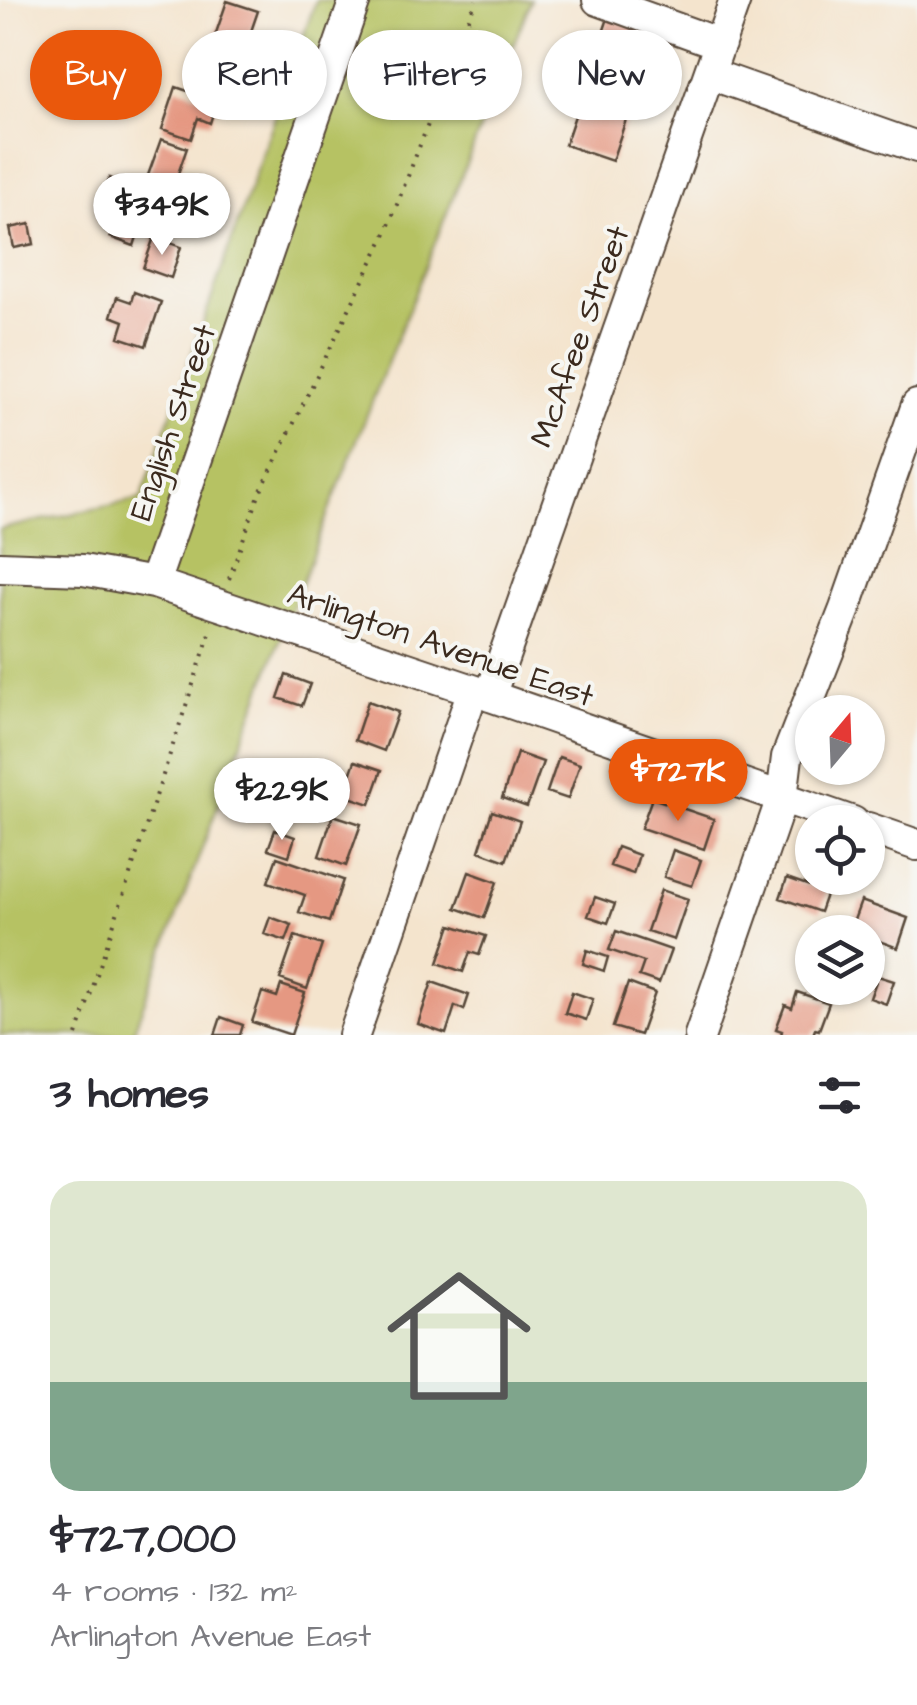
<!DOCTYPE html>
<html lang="en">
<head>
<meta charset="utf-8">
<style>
  :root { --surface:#fff; --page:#f2f2f3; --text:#2b2b33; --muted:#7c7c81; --line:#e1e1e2; --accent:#ea580c }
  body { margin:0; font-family:"Architects Daughter",sans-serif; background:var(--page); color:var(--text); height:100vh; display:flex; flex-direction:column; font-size:38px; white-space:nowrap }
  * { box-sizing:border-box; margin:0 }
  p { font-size:32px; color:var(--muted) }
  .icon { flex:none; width:55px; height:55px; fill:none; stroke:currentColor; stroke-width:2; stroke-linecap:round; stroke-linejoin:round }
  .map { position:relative; height:1035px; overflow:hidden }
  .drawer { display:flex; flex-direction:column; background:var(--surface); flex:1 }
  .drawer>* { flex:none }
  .hud { position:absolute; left:30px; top:30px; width:858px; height:90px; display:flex; gap:20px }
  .needle { width:65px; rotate:19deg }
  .fabs { position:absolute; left:795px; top:695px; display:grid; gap:20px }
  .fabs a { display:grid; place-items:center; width:90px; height:90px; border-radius:50%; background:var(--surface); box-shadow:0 2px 8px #0004; font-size:50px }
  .price { position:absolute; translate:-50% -85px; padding:0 22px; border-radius:35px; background:#fff; color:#222; font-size:32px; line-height:65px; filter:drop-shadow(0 2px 5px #0008) }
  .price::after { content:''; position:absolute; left:50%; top:60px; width:30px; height:22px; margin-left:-15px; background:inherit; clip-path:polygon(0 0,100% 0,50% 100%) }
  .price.current { background:var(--accent); color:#fff }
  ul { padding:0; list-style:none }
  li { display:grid; align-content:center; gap:20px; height:530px; padding:0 50px }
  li+li { border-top:2px solid var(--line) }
  li span { display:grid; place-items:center; height:310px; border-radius:30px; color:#555 }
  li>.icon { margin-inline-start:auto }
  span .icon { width:180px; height:180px; fill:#fffc; stroke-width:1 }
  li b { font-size:42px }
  h2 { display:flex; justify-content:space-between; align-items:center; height:120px; padding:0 50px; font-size:42px }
  .pill { padding:0 35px; border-radius:45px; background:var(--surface); box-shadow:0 2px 8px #0004; font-size:35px; line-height:90px }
  .pill.current { background:var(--accent); color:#fff }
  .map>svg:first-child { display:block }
</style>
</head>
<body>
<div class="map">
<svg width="917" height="1035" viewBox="0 0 917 1035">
  <rect width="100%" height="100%" fill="#f6f6f2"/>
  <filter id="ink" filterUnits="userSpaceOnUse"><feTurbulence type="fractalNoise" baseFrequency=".01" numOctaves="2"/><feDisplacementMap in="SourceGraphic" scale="20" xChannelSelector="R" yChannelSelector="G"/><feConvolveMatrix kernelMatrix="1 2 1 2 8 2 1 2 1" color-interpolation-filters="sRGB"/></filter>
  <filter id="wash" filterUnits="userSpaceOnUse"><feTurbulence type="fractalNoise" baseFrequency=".0048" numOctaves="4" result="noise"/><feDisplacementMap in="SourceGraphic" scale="40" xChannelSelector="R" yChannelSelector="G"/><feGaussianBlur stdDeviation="2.25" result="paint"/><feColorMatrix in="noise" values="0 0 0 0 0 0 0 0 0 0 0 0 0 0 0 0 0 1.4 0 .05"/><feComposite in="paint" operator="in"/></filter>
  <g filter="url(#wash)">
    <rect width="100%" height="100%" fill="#f4e4cd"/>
    <path fill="#b6c264" stroke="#787641" stroke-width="2.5" d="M316,0H531L323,526L132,1035H0V529L141,499Z"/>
    <g id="blocks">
      <path fill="#e59882" d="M227,1L258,11L236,75L205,65Z
        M608,18L655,34L612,161L565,145Z
        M136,64L161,73L152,100L127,92Z
        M176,87L217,101L210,123L198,118L191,139L162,129Z
        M161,139L187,148L173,188L162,184L157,198L142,192Z
        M109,178L139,188L130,212L101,202Z
        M117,216L141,224L134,246L110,237Z
        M30,224L34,244L14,248L10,228Z
        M154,237L181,247L171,278L143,268Z
        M134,292L161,302L146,346L119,337L124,321L111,316L117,297L131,302Z
        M286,675L310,684L302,706L278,698Z
        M368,701L398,712L384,751L355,740Z
        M517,753L543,762L527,807L502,798Z
        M559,757L580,764L568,799L547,792Z
        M355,761L382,770L370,804L343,795Z
        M310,785L331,792L326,807L305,799Z
        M652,798L714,819L704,849L641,828Z
        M492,811L520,821L506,861L479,851Z
        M333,815L361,824L346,866L319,856Z
        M275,830L295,837L289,856L268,849Z
        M617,847L639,855L633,874L610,866Z
        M673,850L701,860L692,886L664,877Z
        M277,857L343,880L329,922L299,912L305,895L268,882Z
        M469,872L497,882L484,918L456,908Z
        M787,878L827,892L820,912L780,898Z
        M661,890L688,899L674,940L647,931Z
        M595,897L615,904L608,923L588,916Z
        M861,901L908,918L898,948L868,937V932L850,931Z
        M270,917L292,925L286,941L264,934Z
        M451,925L486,936L479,955L470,952L463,972L438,963Z
        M616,931L671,950L659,983L639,976L644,962L609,950Z
        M295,936L322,945L307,989L280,979Z
        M587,950L608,957L604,971L583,964Z
        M878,976L894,981L886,1004L870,998Z
        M432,982L469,995L464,1010L455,1006L446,1034L418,1024Z
        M628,983L655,993L640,1035L613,1027Z
        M281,985L305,993L291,1035L252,1022L262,992L277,997Z
        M572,992L593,999L586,1020L565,1013Z
        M797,992L829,1003L819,1030L815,1029L813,1035H781L782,1031L776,1029L785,1005L792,1008Z
        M221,1017L243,1025L240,1035H215Z"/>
    </g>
  </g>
  <g filter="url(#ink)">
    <use href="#blocks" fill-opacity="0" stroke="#574638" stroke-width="2.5"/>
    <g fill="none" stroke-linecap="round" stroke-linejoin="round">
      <g stroke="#574638" stroke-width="34">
        <path id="minor" d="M598,0L720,44
          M710,74L917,147
          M0,567L83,570L154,583L473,690L853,822
          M154,583L355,0
          M490,696L735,0
          M868,828L917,845
          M354,1035L473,690
          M700,1035L782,798L787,757L845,609L917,405"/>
      </g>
      <path stroke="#574638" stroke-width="4" stroke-dasharray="2.5 8" stroke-linecap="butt" d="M229,579L259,495L386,233L476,0
        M77,1035L211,630"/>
      <use href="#minor" stroke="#fff" stroke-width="30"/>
    </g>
  </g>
  <g text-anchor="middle" stroke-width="8" stroke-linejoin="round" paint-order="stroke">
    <g font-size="32" fill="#3b2a1e" stroke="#f6f6f2">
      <text transform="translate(579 336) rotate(-70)" y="11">McAfee Street</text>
      <text transform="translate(172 422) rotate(-71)" y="11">English Street</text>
      <text transform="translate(441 644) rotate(19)" y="11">Arlington Avenue East</text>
    </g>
  </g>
</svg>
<div class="fabs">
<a><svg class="needle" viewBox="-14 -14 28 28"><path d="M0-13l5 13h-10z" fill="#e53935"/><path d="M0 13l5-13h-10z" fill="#7c7c81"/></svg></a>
<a><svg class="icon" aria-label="locate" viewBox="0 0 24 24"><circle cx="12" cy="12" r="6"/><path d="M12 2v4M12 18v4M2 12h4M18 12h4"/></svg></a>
<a><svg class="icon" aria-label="layers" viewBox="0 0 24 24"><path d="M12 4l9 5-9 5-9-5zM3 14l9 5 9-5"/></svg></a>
</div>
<b class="price" style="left:162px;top:258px">$349K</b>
<b class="price current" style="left:678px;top:824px">$727K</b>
<b class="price" style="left:282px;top:843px">$229K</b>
<div class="hud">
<a class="pill current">Buy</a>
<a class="pill">Rent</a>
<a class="pill">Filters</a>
<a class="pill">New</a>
</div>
</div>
<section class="drawer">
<h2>3 homes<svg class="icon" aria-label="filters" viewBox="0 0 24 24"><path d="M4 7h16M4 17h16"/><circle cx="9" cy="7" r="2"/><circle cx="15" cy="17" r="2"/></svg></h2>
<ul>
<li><span style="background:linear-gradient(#dfe7d0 65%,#7fa58c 0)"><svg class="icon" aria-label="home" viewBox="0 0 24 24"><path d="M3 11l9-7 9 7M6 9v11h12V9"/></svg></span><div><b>$727,000</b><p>4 rooms · 132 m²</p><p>Arlington Avenue East</p></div></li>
</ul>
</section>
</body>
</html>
